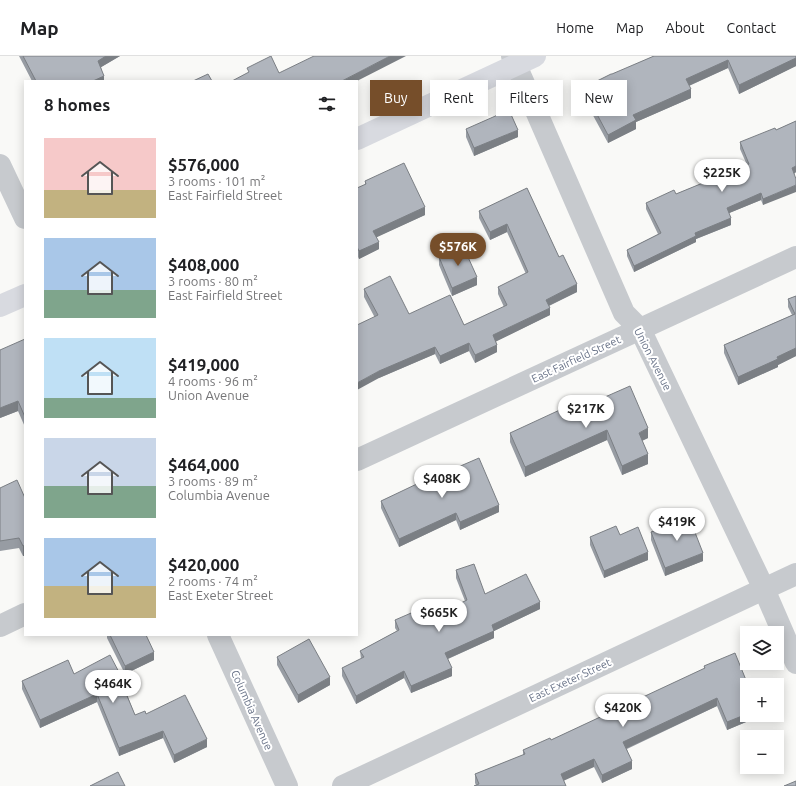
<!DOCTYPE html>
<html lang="en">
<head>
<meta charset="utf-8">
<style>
  :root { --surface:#fff; --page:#f6f6f6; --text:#202124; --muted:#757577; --line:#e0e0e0; --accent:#764e2a }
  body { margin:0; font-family:Ubuntu,sans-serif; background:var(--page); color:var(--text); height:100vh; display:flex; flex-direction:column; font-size:15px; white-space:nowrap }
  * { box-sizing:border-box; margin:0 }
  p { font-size:13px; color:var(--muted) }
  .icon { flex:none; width:22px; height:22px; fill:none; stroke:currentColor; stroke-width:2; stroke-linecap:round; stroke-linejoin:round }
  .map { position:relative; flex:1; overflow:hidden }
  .drawer { position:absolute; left:24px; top:24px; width:334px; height:556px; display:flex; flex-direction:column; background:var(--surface); border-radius:0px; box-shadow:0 2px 10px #0003 }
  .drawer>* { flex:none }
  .banner { position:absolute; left:370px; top:24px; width:366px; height:36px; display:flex; gap:8px }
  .buttons { position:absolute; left:740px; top:570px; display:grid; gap:8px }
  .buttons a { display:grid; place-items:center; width:44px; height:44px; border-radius:0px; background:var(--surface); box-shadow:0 2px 10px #0003; font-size:20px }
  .price { position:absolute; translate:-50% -34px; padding:0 9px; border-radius:14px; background:#fff; color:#222; font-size:13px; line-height:26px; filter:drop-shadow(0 1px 2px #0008) }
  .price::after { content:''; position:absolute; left:50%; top:24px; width:12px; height:9px; margin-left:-6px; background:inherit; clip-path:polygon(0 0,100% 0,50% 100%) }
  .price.active { background:var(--accent); color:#fff }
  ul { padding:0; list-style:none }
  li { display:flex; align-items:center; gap:12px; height:100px; padding:0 20px }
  li span { display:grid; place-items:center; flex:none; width:112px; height:80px; border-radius:0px; color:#555 }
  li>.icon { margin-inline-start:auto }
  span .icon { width:48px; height:48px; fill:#fffc; stroke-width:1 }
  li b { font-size:17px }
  h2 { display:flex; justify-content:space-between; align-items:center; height:48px; padding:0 20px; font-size:17px }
  .tag { padding:0 14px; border-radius:0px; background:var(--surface); box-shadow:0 2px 10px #0003; font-size:14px; line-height:36px }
  .tag.active { background:var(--accent); color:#fff }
  header { display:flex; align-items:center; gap:24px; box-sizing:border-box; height:56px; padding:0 20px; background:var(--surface); border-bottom:1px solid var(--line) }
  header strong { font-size:19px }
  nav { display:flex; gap:22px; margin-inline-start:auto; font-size:14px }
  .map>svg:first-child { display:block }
</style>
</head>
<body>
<header>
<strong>Map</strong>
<nav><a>Home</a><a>Map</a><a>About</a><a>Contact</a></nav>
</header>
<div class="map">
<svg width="796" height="730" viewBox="0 0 796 730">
  <rect width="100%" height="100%" fill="#f9f9f7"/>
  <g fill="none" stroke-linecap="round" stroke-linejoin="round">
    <path stroke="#c7cace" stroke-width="22" d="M512,0L624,257L640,273L764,533L796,607
      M0,109L25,162
      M357,404L796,201
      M0,570L25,558
      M218,579L287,730
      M343,730L796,518"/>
    <path stroke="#d8dae0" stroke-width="22" d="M357,83L535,0
      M0,250L25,239"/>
  </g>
  <path fill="#979ca3" d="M19,0H120L101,11L104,25H32Z
    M654,0H796V10L739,38L728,12L689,30L691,42L636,66V73L608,87L583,41V32Z
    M796,65V116L763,149L761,144L729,157L731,169L696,183V186L634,216L627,200V194L658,178L646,153V147L676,138L747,109L740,93V86L776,74Z
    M466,73L518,81L474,100L466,81Z
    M365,125L425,159L376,181L379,193L359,203L357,199V132L365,129Z
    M527,132L559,201L577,236L549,250L550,259L496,285L497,296L475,307L469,295L440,308L435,298L379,322L374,260L364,241V233L409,258L464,269L504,251L498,238V231L526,218L507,176L490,184L479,162V155Z
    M439,201L477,229L452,240L439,209Z
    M796,240V300L778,309V311L738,329L724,297V289L792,259L788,251V243Z
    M25,283V371L18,355L0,362Z
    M580,352L648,382L642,385L648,408L622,419L607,384L525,421L510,386V377Z
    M421,427L499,456L460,474L456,464L399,491L381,452V445Z
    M0,432L25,442V500H23L19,492L0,495Z
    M651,476L703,505L665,520L651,484Z
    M620,479L648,504L604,522L590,489V481Z
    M456,514L485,538L540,553L494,575V582L448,603L452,620L411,637L404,622L356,648L342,620V612L361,603L360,595L397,575L395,572V564L430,562L465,545L456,522Z
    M107,579H146L154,604L125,618L107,582Z
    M277,601L330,629L298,647L277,609Z
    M704,610L758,659V661L727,674L717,650L627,693L632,713L602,727L594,711L476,729L475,727V718L523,699V694L551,684L704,613Z
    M74,618L122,626L135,659L146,658L207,691L174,707L163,682L119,700L97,646L40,672L22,633V625Z"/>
  <path fill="#7b7f84" d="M106,0H120L98,13V5Z
    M390,0H406L357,25H342Z
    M796,2V10L739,38V29Z
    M728,4V12L686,31V23Z
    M104,20V25H93Z
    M691,33V42L636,66V73L608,87V79L633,59Z
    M518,74V81L474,100V92Z
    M796,110V116L792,119V112Z
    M796,129V136L763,149V143Z
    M761,137V144L727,158V152Z
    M425,151V159L373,183V175Z
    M731,162V169L696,183V186L634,216V210L695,177Z
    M507,168V176L490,184V176Z
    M379,186V193L359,203V195Z
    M477,221V229L452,240V232Z
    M577,228V236L546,251V244Z
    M550,252V259L493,287V279Z
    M469,287V295L440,308V300Z
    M497,289V296L475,307V299Z
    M435,291V298L379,322L357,334V327L379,315Z
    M796,292V300L778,309V311L738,329V321L777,301Z
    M18,345V355L0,362V352Z
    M648,372V382L639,386V377Z
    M607,374V384L525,421V411Z
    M648,398V408L622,419V410Z
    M499,449V456L460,474V466Z
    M456,457V464L399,491V483Z
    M25,489V500H23V490Z
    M648,496V504L604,522V515Z
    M703,497V505L665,520V512Z
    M540,546V553L494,575V582L445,604V597L492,569Z
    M154,596V604L125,618V610Z
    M452,612V620L411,637V630Z
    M404,615V622L356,648V640Z
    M330,621V629L298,647V639Z
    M97,638V646L40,672V664Z
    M717,642V650L623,694V686Z
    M747,658V659H758V661L727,674V666Z
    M163,675V682L119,700V692Z
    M207,683V691L174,707V699Z
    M594,703V711L561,726V718Z
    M632,705V713L602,727V719Z"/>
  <path fill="#b0b5bd" stroke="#7b7f84" d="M23,0H106L98,5L104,20L93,25H36Z
    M271,0L279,17L314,0H390L342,25H232L249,16L247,12Z
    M654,0H796V2L739,29L728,4L686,23L691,33L633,59L636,64L608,79L583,32L611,18H612Z
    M208,18L212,25H193Z
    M509,54L518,74L474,92L466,73Z
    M796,65V110L792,112L796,123V129L763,143L761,137L727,152L731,162L695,177L696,180L634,210L627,194L661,177L646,147L674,134L676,138L749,108L740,86L775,72L776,74Z
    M404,107L425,151L373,175L379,186L359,195L357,191V132L366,128L365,125Z
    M527,132L559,201L563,199L577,228L546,244L550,252L493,279L497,289L475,299L469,287L440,300L435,291L379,315L357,327V269L378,259L364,233L390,220L409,258L450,239L464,269L507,249L498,231L528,216L507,168L490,176L479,155Z
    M463,190L477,221L452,232L439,201Z
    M796,240V292L777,301L778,303L738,321L724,289L795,258L788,243Z
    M25,283V361L18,345L0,352V294Z
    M630,330L648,372L639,377L648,398L622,410L607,374L525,411L510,377L577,346L580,352Z
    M479,402L499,449L460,466L456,457L399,483L381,445L421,426V427Z
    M17,424L25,442V489L23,490L19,482L0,485V432Z
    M689,461L703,497L665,512L651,476Z
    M616,470L620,479L638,471L648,496L604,515L590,481Z
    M474,508L485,538L526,518L540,546L492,569L494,575L445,597L452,612L411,630L404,615L356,640L342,612L364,601L360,595L399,574L395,564L425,551L430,562L467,544L456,514Z
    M110,579H146L154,596L125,610Z
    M309,583L330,621L298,639L277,601Z
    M735,597L748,629H747V658L727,666L717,642L623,686L632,705L602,719L594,703L561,718L566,730H474L479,728L475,718L525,698L523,694L550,682L551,684L705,612L704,610Z
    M110,599L122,622L120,623L135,659L145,655L146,658L185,639L207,683L174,699L163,675L119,692L97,638L40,664L22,625L68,604L74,618Z
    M118,716L125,730H90Z
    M796,725V730H784Z"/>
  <g text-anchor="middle" stroke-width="4" stroke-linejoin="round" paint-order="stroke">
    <g font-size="11" fill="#697388" stroke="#fff">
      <text transform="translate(576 303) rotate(-25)" y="4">East Fairfield Street</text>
      <text transform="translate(653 303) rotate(63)" y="4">Union Avenue</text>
      <text transform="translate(570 624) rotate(-25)" y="4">East Exeter Street</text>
      <text transform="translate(252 654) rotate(66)" y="4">Columbia Avenue</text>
    </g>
  </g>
</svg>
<div class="buttons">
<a><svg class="icon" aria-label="layers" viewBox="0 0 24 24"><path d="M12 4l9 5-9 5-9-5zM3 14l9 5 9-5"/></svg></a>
<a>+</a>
<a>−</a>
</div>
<b class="price" style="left:722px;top:137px">$225K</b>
<b class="price active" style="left:458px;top:211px">$576K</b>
<b class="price" style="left:586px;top:373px">$217K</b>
<b class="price" style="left:442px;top:443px">$408K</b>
<b class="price" style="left:677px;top:486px">$419K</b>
<b class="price" style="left:439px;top:577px">$665K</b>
<b class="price" style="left:113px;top:648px">$464K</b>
<b class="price" style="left:623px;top:672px">$420K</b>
<div class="banner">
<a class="tag active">Buy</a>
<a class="tag">Rent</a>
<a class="tag">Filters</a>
<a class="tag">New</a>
</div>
<section class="drawer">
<h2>8 homes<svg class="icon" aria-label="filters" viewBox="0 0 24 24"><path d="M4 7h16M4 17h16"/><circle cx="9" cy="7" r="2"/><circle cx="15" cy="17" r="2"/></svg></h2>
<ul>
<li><span style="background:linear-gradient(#f6c9c9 65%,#c2b280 0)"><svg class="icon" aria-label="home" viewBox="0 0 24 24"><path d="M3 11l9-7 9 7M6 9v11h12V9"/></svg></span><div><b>$576,000</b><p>3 rooms · 101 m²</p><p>East Fairfield Street</p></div></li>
<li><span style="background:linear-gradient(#a9c7e8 65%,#7fa58c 0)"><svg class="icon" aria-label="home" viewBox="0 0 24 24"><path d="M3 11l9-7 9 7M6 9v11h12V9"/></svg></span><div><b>$408,000</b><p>3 rooms · 80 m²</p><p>East Fairfield Street</p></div></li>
<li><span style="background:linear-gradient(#bfe0f5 75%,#7fa58c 0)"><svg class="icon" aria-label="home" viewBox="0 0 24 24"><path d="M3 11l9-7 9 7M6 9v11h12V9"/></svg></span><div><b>$419,000</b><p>4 rooms · 96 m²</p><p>Union Avenue</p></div></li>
<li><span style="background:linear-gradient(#c9d6e8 60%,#7fa58c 0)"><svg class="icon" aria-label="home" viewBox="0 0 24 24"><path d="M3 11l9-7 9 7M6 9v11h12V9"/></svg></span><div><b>$464,000</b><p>3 rooms · 89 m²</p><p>Columbia Avenue</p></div></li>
<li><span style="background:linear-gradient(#a9c7e8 60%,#c2b280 0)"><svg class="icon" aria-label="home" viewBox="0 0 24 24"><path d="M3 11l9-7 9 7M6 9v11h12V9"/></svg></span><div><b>$420,000</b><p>2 rooms · 74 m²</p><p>East Exeter Street</p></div></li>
</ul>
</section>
</div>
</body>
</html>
